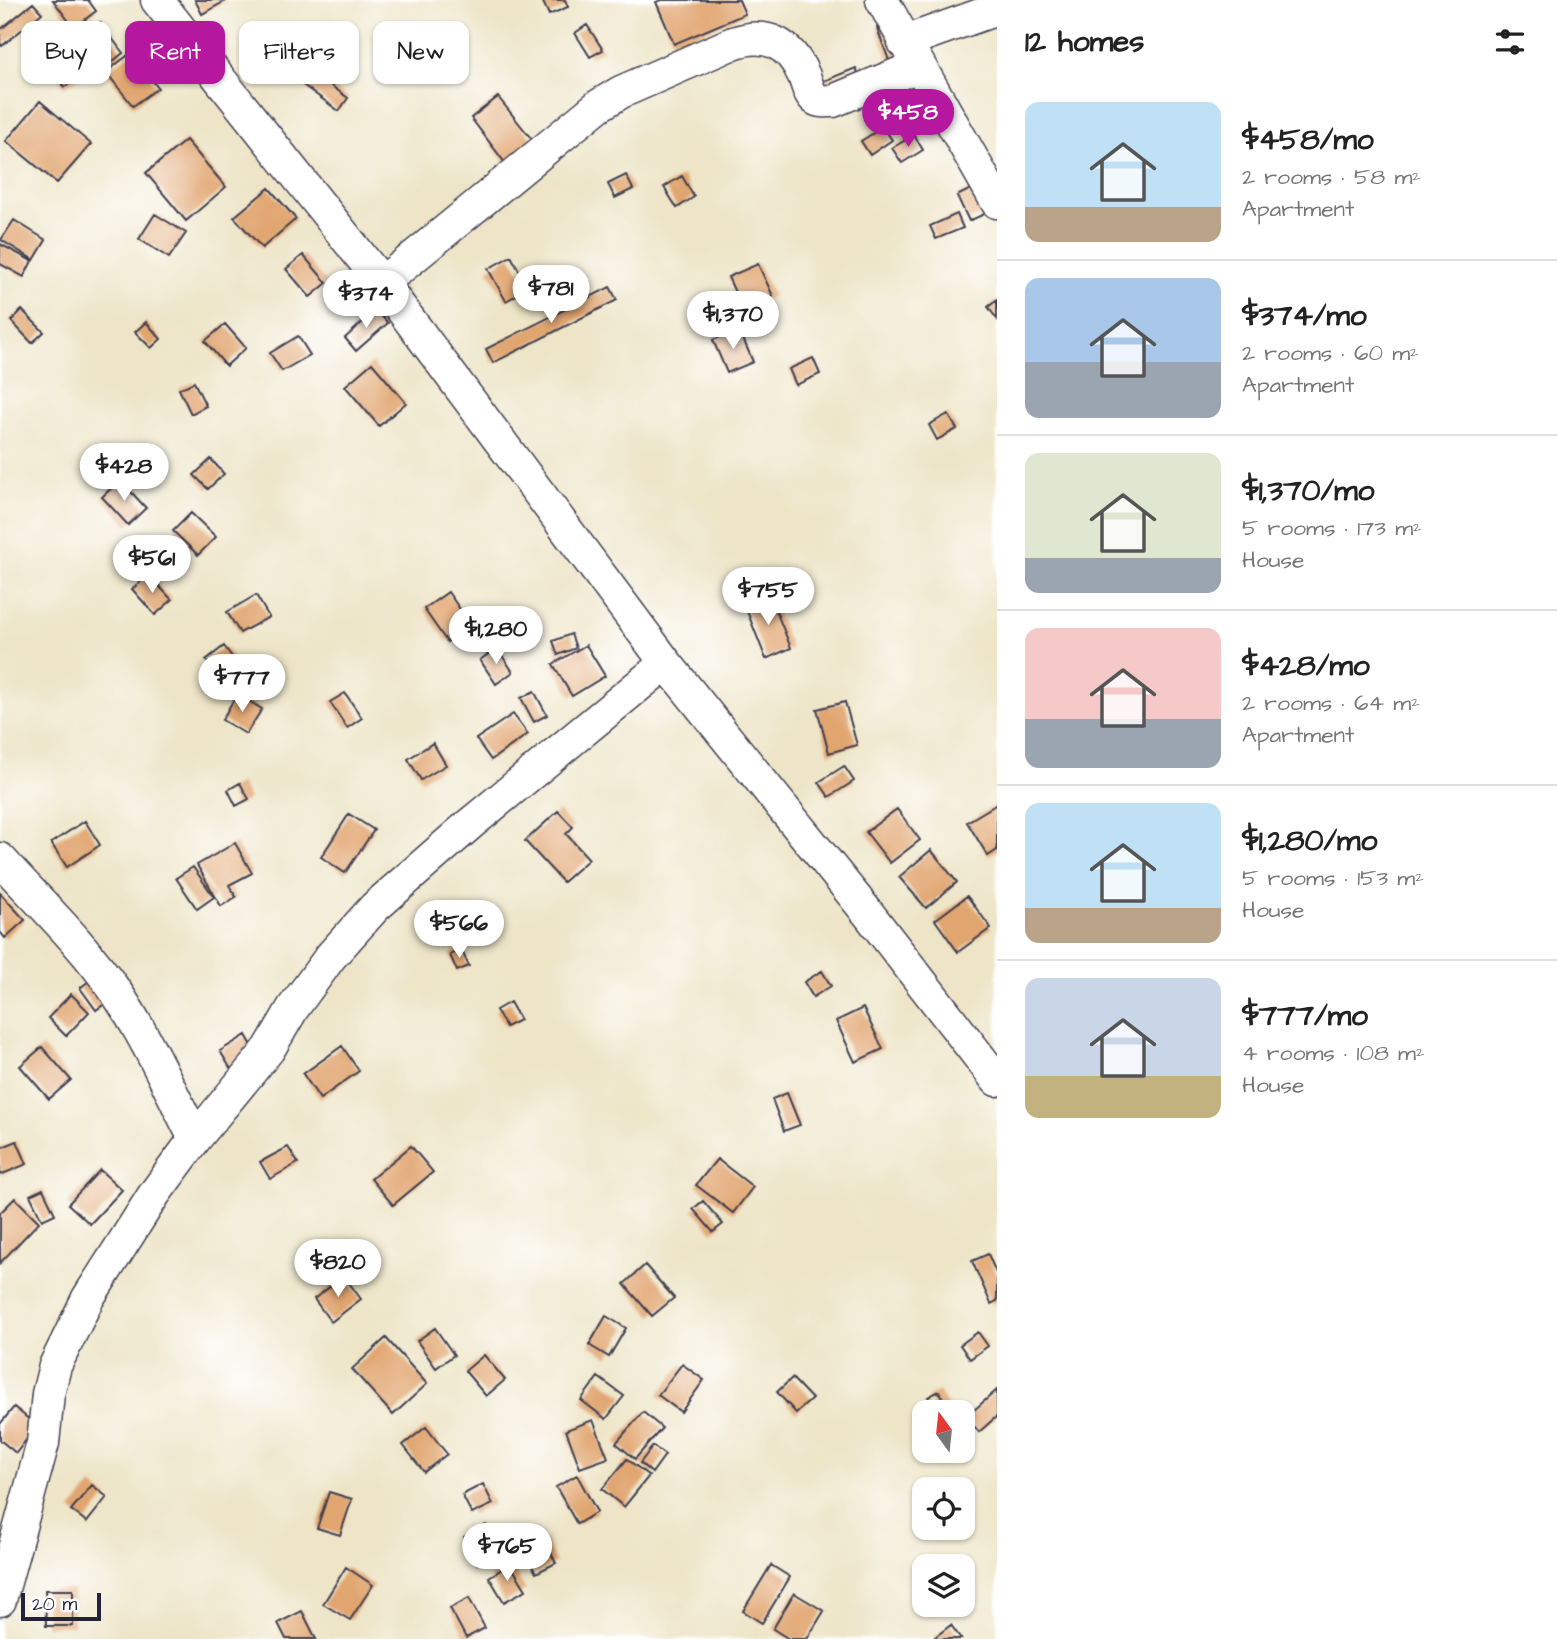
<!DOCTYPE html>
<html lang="en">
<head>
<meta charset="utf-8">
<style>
  :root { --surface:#fff; --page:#f6f6f6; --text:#222; --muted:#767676; --line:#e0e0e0; --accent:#b5179e }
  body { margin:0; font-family:"Architects Daughter",sans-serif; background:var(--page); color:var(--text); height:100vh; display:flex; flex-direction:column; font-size:26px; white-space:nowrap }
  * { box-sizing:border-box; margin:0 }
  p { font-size:23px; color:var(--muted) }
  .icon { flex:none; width:38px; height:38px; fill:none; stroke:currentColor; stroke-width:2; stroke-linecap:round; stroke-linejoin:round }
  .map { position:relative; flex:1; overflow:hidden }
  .drawer { display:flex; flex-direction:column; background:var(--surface); width:560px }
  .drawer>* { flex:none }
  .hud { position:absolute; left:21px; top:21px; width:665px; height:63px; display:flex; gap:14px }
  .needle { width:46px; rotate:345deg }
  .controls { position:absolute; left:912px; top:1400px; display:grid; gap:14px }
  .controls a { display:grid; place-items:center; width:63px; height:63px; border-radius:14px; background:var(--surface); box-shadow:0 2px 5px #0004; font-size:35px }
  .scale { position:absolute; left:21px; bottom:18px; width:80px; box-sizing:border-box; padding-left:7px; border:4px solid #22223b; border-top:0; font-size:19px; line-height:24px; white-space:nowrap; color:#22223b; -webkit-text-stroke:5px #fff; paint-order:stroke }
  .price { position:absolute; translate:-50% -60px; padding:0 16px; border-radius:24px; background:#fff; color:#222; font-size:23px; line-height:46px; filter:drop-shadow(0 2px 4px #0008) }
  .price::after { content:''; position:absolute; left:50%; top:42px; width:21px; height:16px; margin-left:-10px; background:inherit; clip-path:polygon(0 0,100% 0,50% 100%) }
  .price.on { background:var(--accent); color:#fff }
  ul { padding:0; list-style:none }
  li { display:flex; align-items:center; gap:21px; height:175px; padding:0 28px }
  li+li { border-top:2px solid var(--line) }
  li span { display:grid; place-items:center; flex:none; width:196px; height:140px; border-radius:14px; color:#555 }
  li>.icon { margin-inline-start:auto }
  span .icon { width:84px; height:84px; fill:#fffc; stroke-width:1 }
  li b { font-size:30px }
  h2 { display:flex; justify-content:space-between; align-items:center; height:84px; padding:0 28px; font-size:30px }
  .chip { padding:0 24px; border-radius:14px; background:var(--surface); box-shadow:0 2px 5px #0004; font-size:24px; line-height:63px }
  .chip.on { background:var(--accent); color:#fff }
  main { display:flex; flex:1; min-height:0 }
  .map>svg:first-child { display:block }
</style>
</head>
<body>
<main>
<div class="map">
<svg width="997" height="1639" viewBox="0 0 997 1639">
  <rect width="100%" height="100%" fill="#fff"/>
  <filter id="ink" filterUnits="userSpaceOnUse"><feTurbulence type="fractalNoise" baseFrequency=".0143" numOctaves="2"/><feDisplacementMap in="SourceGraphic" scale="14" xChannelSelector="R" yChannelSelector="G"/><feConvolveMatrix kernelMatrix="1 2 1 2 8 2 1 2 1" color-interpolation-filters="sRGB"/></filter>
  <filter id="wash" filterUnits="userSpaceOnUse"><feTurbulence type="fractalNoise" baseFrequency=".00686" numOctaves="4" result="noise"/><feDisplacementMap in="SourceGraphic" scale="28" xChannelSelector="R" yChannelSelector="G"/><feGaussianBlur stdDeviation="1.57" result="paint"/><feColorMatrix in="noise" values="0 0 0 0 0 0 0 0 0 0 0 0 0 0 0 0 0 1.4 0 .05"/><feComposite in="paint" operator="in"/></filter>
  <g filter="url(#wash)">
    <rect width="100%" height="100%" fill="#eee5c8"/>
    <g id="blocks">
      <path fill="#e1a56f" d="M53,0H88L96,11L74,28Z
        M195,0H227L202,14Z
        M542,0H565L568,7L549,15Z
        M662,0H739L745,14L674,44L656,2Z
        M33,3L42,13L2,46L0,43V30Z
        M899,20L916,65L894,74L877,28Z
        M100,22L123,53L107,66L83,34Z
        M587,25L603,50L590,57L575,33Z
        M259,33L348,98L339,111L249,46Z
        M131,53L158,88L133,106L106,72Z
        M77,63L84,75L64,87L57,75Z
        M856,68L863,85L829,100L821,82Z
        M498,97L534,142L506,164L471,118Z
        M40,101L91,144L57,183L6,141Z
        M883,127L892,140L870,155L861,141Z
        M914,135L923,150L902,163L892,148Z
        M186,140L226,187L186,221L146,173Z
        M626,175L633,189L615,198L608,184Z
        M682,176L694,197L677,208L664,187Z
        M977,186L989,212L969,221L957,196Z
        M269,188L296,219L262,248L234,217Z
        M155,214L186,233L169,258L139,239Z
        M957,214L963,228L936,239L930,226Z
        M14,220L46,240L34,260L1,240Z
        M0,244L32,261L24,277L0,264Z
        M303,255L327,283L310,297L286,269Z
        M511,256L529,288L506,301L488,269Z
        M758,264L773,296L743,310L728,277Z
        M351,279L366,299L353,309L338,289Z
        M610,287L617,300L493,363L486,349Z
        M997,300V319L988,307Z
        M22,310L44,332L32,343L11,321Z
        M376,310L388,323L356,351L345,338Z
        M146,322L161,339L151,348L135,332Z
        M225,324L246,348L226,366L205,341Z
        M739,329L753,362L727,373L713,340Z
        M298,336L310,355L282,371L270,353Z
        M813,358L820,374L796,385L789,369Z
        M372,363L406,403L379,426L345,386Z
        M194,382L206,406L191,414L179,389Z
        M948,414L957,429L937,440L929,425Z
        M211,459L224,474L208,489L194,475Z
        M120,480L146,508L128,525L102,497Z
        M191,513L216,537L198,555L173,531Z
        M149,575L172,600L155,615L132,589Z
        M448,592L471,625L447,642L424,609Z
        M256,595L269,617L240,633L227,612Z
        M770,596L791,648L766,659L745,606Z
        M571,634L576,648L558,655L553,641Z
        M586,645L605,676L572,696L553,664Z
        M224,646L235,661L218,675L206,660Z
        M497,648L513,672L496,684L480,660Z
        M534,691L547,715L534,722L521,698Z
        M345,693L362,718L347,728L330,702Z
        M237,694L262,709L246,734L222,720Z
        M845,702L857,745L829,753L817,709Z
        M513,714L528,734L491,760L476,739Z
        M433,743L446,765L421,780L408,759Z
        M844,766L854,781L829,797L819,782Z
        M240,783L249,799L236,806L228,790Z
        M997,804V850L988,856L967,822Z
        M897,809L920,840L890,863L866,832Z
        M558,811L573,827L566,834L589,859L563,882L525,841Z
        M349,814L374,830L345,873L321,857Z
        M85,821L100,845L67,867L51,843Z
        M235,843L252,873L229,885L236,897L221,906L197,865Z
        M931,850L957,882L926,908L899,877Z
        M193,867L214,897L197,909L176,878Z
        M0,893L25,920L5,938L0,932Z
        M967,896L991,928L958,952L935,920Z
        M461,949L469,966L457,971L450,955Z
        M822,971L831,986L813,997L804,982Z
        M93,978L109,1001L96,1010L80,988Z
        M71,994L89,1012L66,1036L48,1018Z
        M510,1002L520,1020L506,1027L496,1010Z
        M863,1008L883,1049L855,1062L836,1021Z
        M246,1035L259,1058L234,1074L220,1051Z
        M342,1046L359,1071L320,1099L303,1074Z
        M42,1047L71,1080L49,1099L20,1066Z
        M787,1093L800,1125L784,1131L772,1099Z
        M17,1141L27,1164L0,1175V1148Z
        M411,1146L433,1172L393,1205L371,1179Z
        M288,1147L298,1163L270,1179L260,1162Z
        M717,1159L753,1187L733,1213L696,1185Z
        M100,1170L122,1190L90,1224L68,1204Z
        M43,1189L55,1214L42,1220L30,1195Z
        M15,1198L39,1222L0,1263V1213Z
        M703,1201L723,1224L713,1232L693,1209Z
        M988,1254L997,1275V1301L991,1304L972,1261Z
        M645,1265L674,1298L652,1316L624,1284Z
        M344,1276L361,1299L331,1322L314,1299Z
        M606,1316L626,1328L609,1357L589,1345Z
        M435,1328L454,1355L436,1368L417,1341Z
        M978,1332L988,1346L970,1359L960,1345Z
        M386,1338L427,1384L393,1415L352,1369Z
        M484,1355L505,1380L486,1396L465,1371Z
        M682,1364L704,1380L681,1412L658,1395Z
        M598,1377L624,1396L606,1419L581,1400Z
        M792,1378L812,1399L796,1413L777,1392Z
        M997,1390V1416L979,1432L966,1417Z
        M939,1391L951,1412H937L928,1397Z
        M14,1407L37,1426L16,1453L0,1440V1424Z
        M643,1412L662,1428L635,1459L616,1443Z
        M593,1420L608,1458L580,1468L566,1430Z
        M426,1427L447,1454L424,1472L403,1445Z
        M653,1446L665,1455L652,1473L640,1463Z
        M627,1459L649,1476L624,1507L602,1489Z
        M577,1475L597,1512L577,1524L556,1487Z
        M483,1484L493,1504L472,1514L462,1495Z
        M92,1485L107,1497L87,1522L71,1510Z
        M329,1492L352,1499L340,1535L317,1528Z
        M486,1525L500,1552L477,1564L464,1537Z
        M544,1539L556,1563L536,1573L523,1549Z
        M510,1564L526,1590L504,1602L489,1577Z
        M771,1565L790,1577L762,1623L743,1611Z
        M346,1567L373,1585L350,1620L323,1604Z
        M45,1590H73V1626H46Z
        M794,1593L824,1611L807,1639H789L773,1629Z
        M469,1598L485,1628L466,1638L450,1608Z
        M302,1611L316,1639H286L278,1623Z
        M951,1625L961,1639H936L935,1637Z"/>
    </g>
  </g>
  <g filter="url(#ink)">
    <use href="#blocks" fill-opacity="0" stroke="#413f50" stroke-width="2"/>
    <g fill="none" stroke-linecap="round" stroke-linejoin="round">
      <g stroke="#413f50" stroke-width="35">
        <path id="street" d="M157,0L382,283L666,663L871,917L997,1080
          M882,0L997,202
          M904,42L997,9
          M382,283L598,106L621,92L733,43C766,31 790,43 804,76C807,83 809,96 817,100C821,102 827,101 833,101L918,66
          M0,859C39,902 83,944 116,992C147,1038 170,1090 195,1139
          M0,1600L43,1443L48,1394L55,1366L88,1298L155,1193L195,1139L269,1049L293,1008L331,956L375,907L470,824L666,663"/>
      </g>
      <use href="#street" stroke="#fff" stroke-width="32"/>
    </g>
  </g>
</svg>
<div class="controls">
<a><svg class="needle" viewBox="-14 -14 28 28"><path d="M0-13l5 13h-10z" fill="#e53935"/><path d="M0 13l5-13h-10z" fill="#767676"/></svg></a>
<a><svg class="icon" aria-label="locate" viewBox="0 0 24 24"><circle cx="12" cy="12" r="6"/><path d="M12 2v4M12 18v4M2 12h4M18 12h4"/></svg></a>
<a><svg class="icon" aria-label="layers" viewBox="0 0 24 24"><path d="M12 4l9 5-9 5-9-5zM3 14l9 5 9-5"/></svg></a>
</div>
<div class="scale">20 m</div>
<b class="price on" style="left:908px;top:149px">$458</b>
<b class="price" style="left:551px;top:325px">$781</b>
<b class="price" style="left:366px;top:330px">$374</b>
<b class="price" style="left:733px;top:351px">$1,370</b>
<b class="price" style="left:124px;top:503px">$428</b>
<b class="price" style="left:152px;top:595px">$561</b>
<b class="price" style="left:768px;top:627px">$755</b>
<b class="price" style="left:496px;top:666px">$1,280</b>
<b class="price" style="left:242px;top:714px">$777</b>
<b class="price" style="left:459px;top:960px">$566</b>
<b class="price" style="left:338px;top:1299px">$820</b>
<b class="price" style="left:507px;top:1583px">$765</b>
<div class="hud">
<a class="chip">Buy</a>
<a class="chip on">Rent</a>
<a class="chip">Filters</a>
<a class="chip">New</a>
</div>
</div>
<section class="drawer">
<h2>12 homes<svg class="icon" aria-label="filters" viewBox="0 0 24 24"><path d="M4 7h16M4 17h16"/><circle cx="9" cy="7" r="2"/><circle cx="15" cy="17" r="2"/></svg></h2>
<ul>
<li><span style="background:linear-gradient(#bfe0f5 75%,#b9a48a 0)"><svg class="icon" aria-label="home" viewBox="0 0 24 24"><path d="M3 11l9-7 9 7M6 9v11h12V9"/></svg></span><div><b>$458/mo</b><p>2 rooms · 58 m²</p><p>Apartment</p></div></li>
<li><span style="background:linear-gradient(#a9c7e8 60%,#9aa5b1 0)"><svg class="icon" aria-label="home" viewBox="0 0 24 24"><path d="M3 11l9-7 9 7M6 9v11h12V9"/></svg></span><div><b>$374/mo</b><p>2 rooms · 60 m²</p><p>Apartment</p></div></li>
<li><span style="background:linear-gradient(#dfe7d0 75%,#9aa5b1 0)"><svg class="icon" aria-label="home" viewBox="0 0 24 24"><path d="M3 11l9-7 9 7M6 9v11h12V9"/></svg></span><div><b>$1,370/mo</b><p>5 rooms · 173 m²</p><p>House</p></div></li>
<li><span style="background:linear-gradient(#f6c9c9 65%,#9aa5b1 0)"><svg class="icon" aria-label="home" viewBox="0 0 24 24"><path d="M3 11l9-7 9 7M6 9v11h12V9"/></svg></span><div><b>$428/mo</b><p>2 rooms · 64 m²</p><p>Apartment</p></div></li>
<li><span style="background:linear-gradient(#bfe0f5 75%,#b9a48a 0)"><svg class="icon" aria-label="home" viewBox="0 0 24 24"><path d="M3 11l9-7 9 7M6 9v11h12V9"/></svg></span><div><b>$1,280/mo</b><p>5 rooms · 153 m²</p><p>House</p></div></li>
<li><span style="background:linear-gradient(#c9d6e8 70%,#c2b280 0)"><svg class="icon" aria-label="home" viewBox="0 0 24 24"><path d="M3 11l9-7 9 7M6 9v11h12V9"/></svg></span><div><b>$777/mo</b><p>4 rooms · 108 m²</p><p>House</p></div></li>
</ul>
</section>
</main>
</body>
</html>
